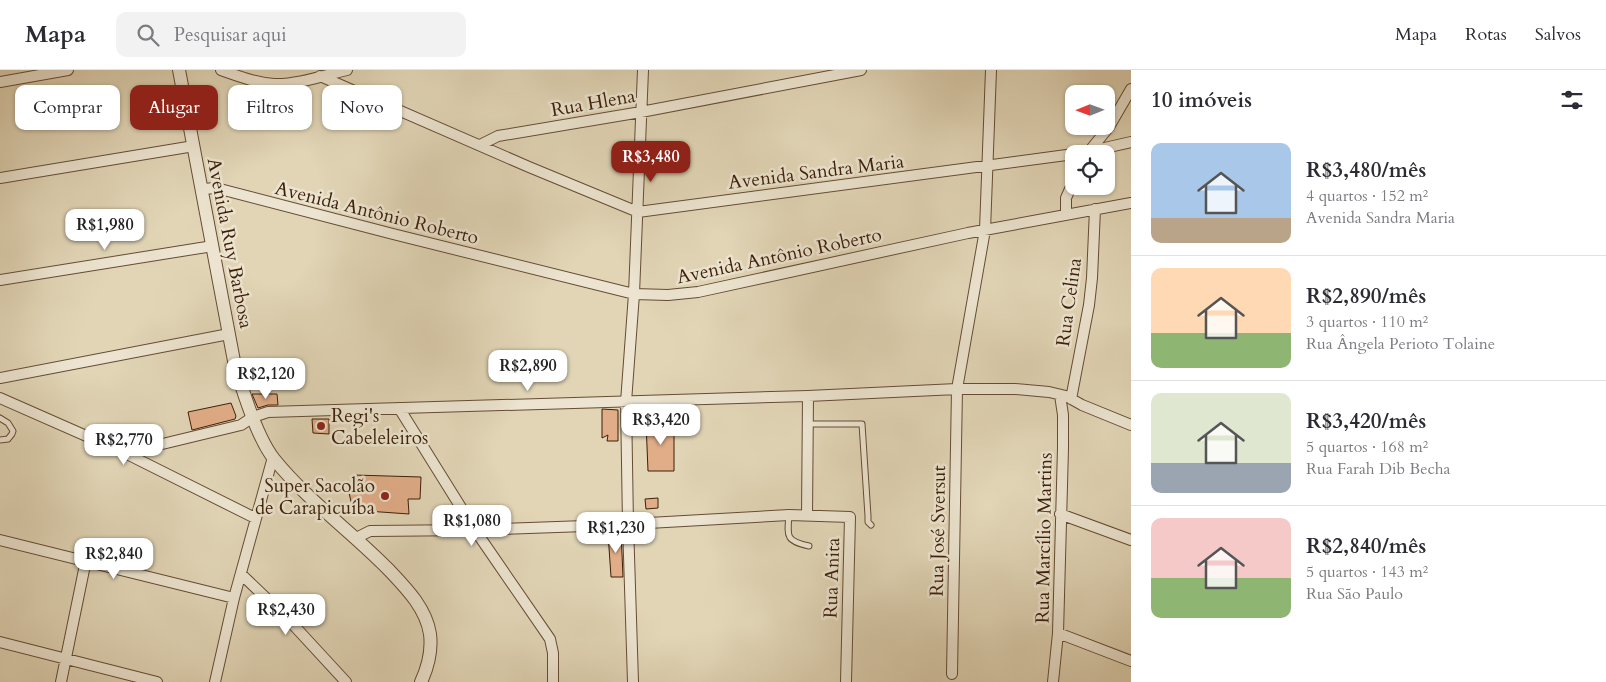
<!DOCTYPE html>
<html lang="pt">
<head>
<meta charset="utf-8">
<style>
  :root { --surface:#fff; --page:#f2f2f3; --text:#2b2b33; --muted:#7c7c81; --line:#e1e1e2; --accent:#8f2418 }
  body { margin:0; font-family:Cardo,serif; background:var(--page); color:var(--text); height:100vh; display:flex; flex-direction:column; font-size:19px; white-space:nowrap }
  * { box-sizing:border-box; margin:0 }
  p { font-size:16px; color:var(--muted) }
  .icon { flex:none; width:28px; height:28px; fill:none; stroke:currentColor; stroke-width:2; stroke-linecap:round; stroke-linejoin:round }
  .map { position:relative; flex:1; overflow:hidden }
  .side { display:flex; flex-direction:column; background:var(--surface); width:475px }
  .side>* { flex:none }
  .hud { position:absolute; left:15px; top:15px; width:475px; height:45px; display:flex; gap:10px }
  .needle { width:32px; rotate:269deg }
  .controls { position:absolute; left:1065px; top:15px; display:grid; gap:10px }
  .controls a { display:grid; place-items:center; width:50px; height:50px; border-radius:10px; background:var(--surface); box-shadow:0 1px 4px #0004; font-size:25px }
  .price { position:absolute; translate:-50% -42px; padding:0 11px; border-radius:10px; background:#fff; color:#222; font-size:16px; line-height:32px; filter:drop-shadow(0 1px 2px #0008) }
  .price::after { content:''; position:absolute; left:50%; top:30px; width:15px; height:11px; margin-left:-8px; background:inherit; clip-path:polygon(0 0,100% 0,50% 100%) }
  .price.on { background:var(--accent); color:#fff }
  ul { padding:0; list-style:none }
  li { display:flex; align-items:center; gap:15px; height:125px; padding:0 20px }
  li+li { border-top:1px solid var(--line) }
  li span { display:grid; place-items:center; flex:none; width:140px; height:100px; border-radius:10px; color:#555 }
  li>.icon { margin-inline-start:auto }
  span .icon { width:60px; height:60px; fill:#fffc; stroke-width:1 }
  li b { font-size:21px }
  h2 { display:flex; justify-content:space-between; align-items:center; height:60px; padding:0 20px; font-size:21px }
  .chip { padding:0 18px; border-radius:10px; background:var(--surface); box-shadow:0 1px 4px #0004; font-size:18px; line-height:45px }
  .chip.on { background:var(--accent); color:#fff }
  header { display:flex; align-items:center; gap:30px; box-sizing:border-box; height:70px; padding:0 25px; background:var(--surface); border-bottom:1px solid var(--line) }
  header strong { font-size:24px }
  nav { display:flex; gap:28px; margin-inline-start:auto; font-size:18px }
  .search { width:350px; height:45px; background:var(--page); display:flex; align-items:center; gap:12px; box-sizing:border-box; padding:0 18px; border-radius:10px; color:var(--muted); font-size:19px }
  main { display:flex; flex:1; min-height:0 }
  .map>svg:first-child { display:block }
</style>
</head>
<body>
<header>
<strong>Mapa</strong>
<div class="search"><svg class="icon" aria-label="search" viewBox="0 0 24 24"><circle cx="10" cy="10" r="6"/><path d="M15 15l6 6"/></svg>Pesquisar aqui</div>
<nav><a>Mapa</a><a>Rotas</a><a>Salvos</a></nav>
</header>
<main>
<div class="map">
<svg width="1131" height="612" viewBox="0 0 1131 612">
  <rect width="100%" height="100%" fill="#e1d5b6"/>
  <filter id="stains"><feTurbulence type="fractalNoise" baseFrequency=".004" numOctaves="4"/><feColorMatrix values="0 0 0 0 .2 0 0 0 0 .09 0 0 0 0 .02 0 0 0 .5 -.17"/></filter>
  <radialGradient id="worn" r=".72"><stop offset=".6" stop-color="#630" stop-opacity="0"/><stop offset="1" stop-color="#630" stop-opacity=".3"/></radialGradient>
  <path fill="#e1ad88" stroke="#3c1f09" d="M252,324H277L278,335H268L258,338Z
    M231,333L236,346L235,349L192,360L188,342Z
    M602,339L618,340V371H607L608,365L602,368Z
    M312,349H329V364L313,363Z
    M674,350V401H648L646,352L659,353Z
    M354,405L421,407L420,429H408L409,444L353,440L349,423Z
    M658,428V438L646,439L645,429Z
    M621,461L623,507H611L608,463Z"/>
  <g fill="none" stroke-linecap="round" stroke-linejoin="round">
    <g stroke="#654c34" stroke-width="7">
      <path id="service" d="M0,348L8,353L13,361L12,364L8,369L0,370
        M807,354H862L868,446V452L871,455
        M789,445C787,467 786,471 809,476"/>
    </g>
    <g stroke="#654c34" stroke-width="12">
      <path id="minor" d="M221,0C238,6 256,13 274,14C297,15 325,5 347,0
        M320,6L529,97L638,142L1074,84
        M0,12L68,0
        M480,75L498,66L641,42L861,0
        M1087,82L1131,72
        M1087,84L1109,57L1131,19
        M0,108L194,76
        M202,119L216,118L393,164L634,224L668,225L698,222L968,163L1131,133
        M1066,145V128L1074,110
        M0,210L213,176
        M0,308L229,264
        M0,328L125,383L255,448
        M1071,329L1089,235L1092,208L1095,139
        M399,338L475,460L550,569L553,583V612
        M125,383L241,355L253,347L268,342L808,326L957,319H1015L1049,322L1066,326L1082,335L1131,355
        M1060,444L1131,470
        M807,446L808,326
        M356,468L370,461L475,460L613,455L789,445L850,447L846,612
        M0,470L234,528
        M241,504L287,548L346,612
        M1058,563L1131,591
        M0,572L157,612
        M952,604L957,319L985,160L991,0
        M61,612L86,490
        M215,612L234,528L273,387
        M633,612L628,454L626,332L634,224L643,0
        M1053,612L1058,563L1063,378V345L1060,325"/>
    </g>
    <g stroke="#654c34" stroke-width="14">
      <path id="tertiary" d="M179,0L234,291C242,319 256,366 274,389C308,431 352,462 389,500C406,518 426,538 430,564C432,580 428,597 421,612"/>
    </g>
    <use href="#service" stroke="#ece4d0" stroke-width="5"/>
    <use href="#minor" stroke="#ece4d0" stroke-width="10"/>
    <use href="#tertiary" stroke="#ece4d0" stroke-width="12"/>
  </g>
  <g fill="#8f2418" stroke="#ece4d0" stroke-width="2">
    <circle cx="321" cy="356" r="5"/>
    <circle cx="385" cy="426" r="5"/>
  </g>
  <g text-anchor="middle" stroke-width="5" stroke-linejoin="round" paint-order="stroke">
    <g font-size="19" fill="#3c1f09" stroke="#ece4d0">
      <text transform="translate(593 32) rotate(-10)" y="7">Rua Hlena</text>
      <text transform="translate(816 101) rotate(-7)" y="7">Avenida Sandra Maria</text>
      <text transform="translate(377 142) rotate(14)" y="7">Avenida Antônio Roberto</text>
      <text transform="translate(231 173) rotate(79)" y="7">Avenida Ruy Barbosa</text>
      <text transform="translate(779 185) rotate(-12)" y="7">Avenida Antônio Roberto</text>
      <text transform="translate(1068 232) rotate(-82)" y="7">Rua Celina</text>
      <text transform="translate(937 461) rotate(-89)" y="7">Rua José Sversut</text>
      <text transform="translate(1043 468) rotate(-89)" y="7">Rua Marcílio Martins</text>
      <text transform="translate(831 508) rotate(-88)" y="7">Rua Anita</text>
    </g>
    <g font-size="19" fill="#3c1f09" stroke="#ece4d0" text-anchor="start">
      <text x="331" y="352">Regi's<tspan x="331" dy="22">Cabeleleiros</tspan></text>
      <text x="375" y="422" text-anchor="end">Super Sacolão<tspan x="375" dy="22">de Carapicuíba</tspan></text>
    </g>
  </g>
  <rect width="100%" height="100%" filter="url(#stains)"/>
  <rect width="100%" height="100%" fill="url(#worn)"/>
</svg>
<div class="controls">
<a><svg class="needle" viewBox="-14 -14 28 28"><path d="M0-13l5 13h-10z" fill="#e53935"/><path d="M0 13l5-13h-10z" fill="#7c7c81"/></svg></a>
<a><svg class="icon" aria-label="locate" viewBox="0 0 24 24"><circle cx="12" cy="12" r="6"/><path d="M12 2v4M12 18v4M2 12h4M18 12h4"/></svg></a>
</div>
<b class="price on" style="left:651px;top:113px">R$3,480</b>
<b class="price" style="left:105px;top:181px">R$1,980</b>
<b class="price" style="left:528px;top:322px">R$2,890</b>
<b class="price" style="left:266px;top:330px">R$2,120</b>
<b class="price" style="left:661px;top:376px">R$3,420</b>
<b class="price" style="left:124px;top:396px">R$2,770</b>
<b class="price" style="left:472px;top:477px">R$1,080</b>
<b class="price" style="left:616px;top:484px">R$1,230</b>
<b class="price" style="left:114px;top:510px">R$2,840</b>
<b class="price" style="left:286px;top:566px">R$2,430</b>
<div class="hud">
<a class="chip">Comprar</a>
<a class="chip on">Alugar</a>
<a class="chip">Filtros</a>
<a class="chip">Novo</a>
</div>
</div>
<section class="side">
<h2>10 imóveis<svg class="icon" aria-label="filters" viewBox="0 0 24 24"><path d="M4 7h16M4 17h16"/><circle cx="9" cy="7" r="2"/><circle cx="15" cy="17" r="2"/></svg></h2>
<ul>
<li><span style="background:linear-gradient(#a9c7e8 75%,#b9a48a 0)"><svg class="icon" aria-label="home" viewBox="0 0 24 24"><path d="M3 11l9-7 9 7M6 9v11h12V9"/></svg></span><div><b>R$3,480/mês</b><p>4 quartos · 152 m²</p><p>Avenida Sandra Maria</p></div></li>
<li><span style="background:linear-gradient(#ffd9b3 65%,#8fb573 0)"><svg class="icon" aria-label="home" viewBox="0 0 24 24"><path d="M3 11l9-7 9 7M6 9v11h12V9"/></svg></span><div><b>R$2,890/mês</b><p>3 quartos · 110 m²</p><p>Rua Ângela Perioto Tolaine</p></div></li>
<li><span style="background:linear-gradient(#dfe7d0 70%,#9aa5b1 0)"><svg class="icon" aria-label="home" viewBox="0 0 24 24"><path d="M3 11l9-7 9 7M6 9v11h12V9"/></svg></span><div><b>R$3,420/mês</b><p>5 quartos · 168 m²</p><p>Rua Farah Dib Becha</p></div></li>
<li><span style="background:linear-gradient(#f6c9c9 60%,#8fb573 0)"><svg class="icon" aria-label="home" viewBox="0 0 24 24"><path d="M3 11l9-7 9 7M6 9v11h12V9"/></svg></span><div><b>R$2,840/mês</b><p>5 quartos · 143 m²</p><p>Rua São Paulo</p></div></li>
</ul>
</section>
</main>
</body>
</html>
